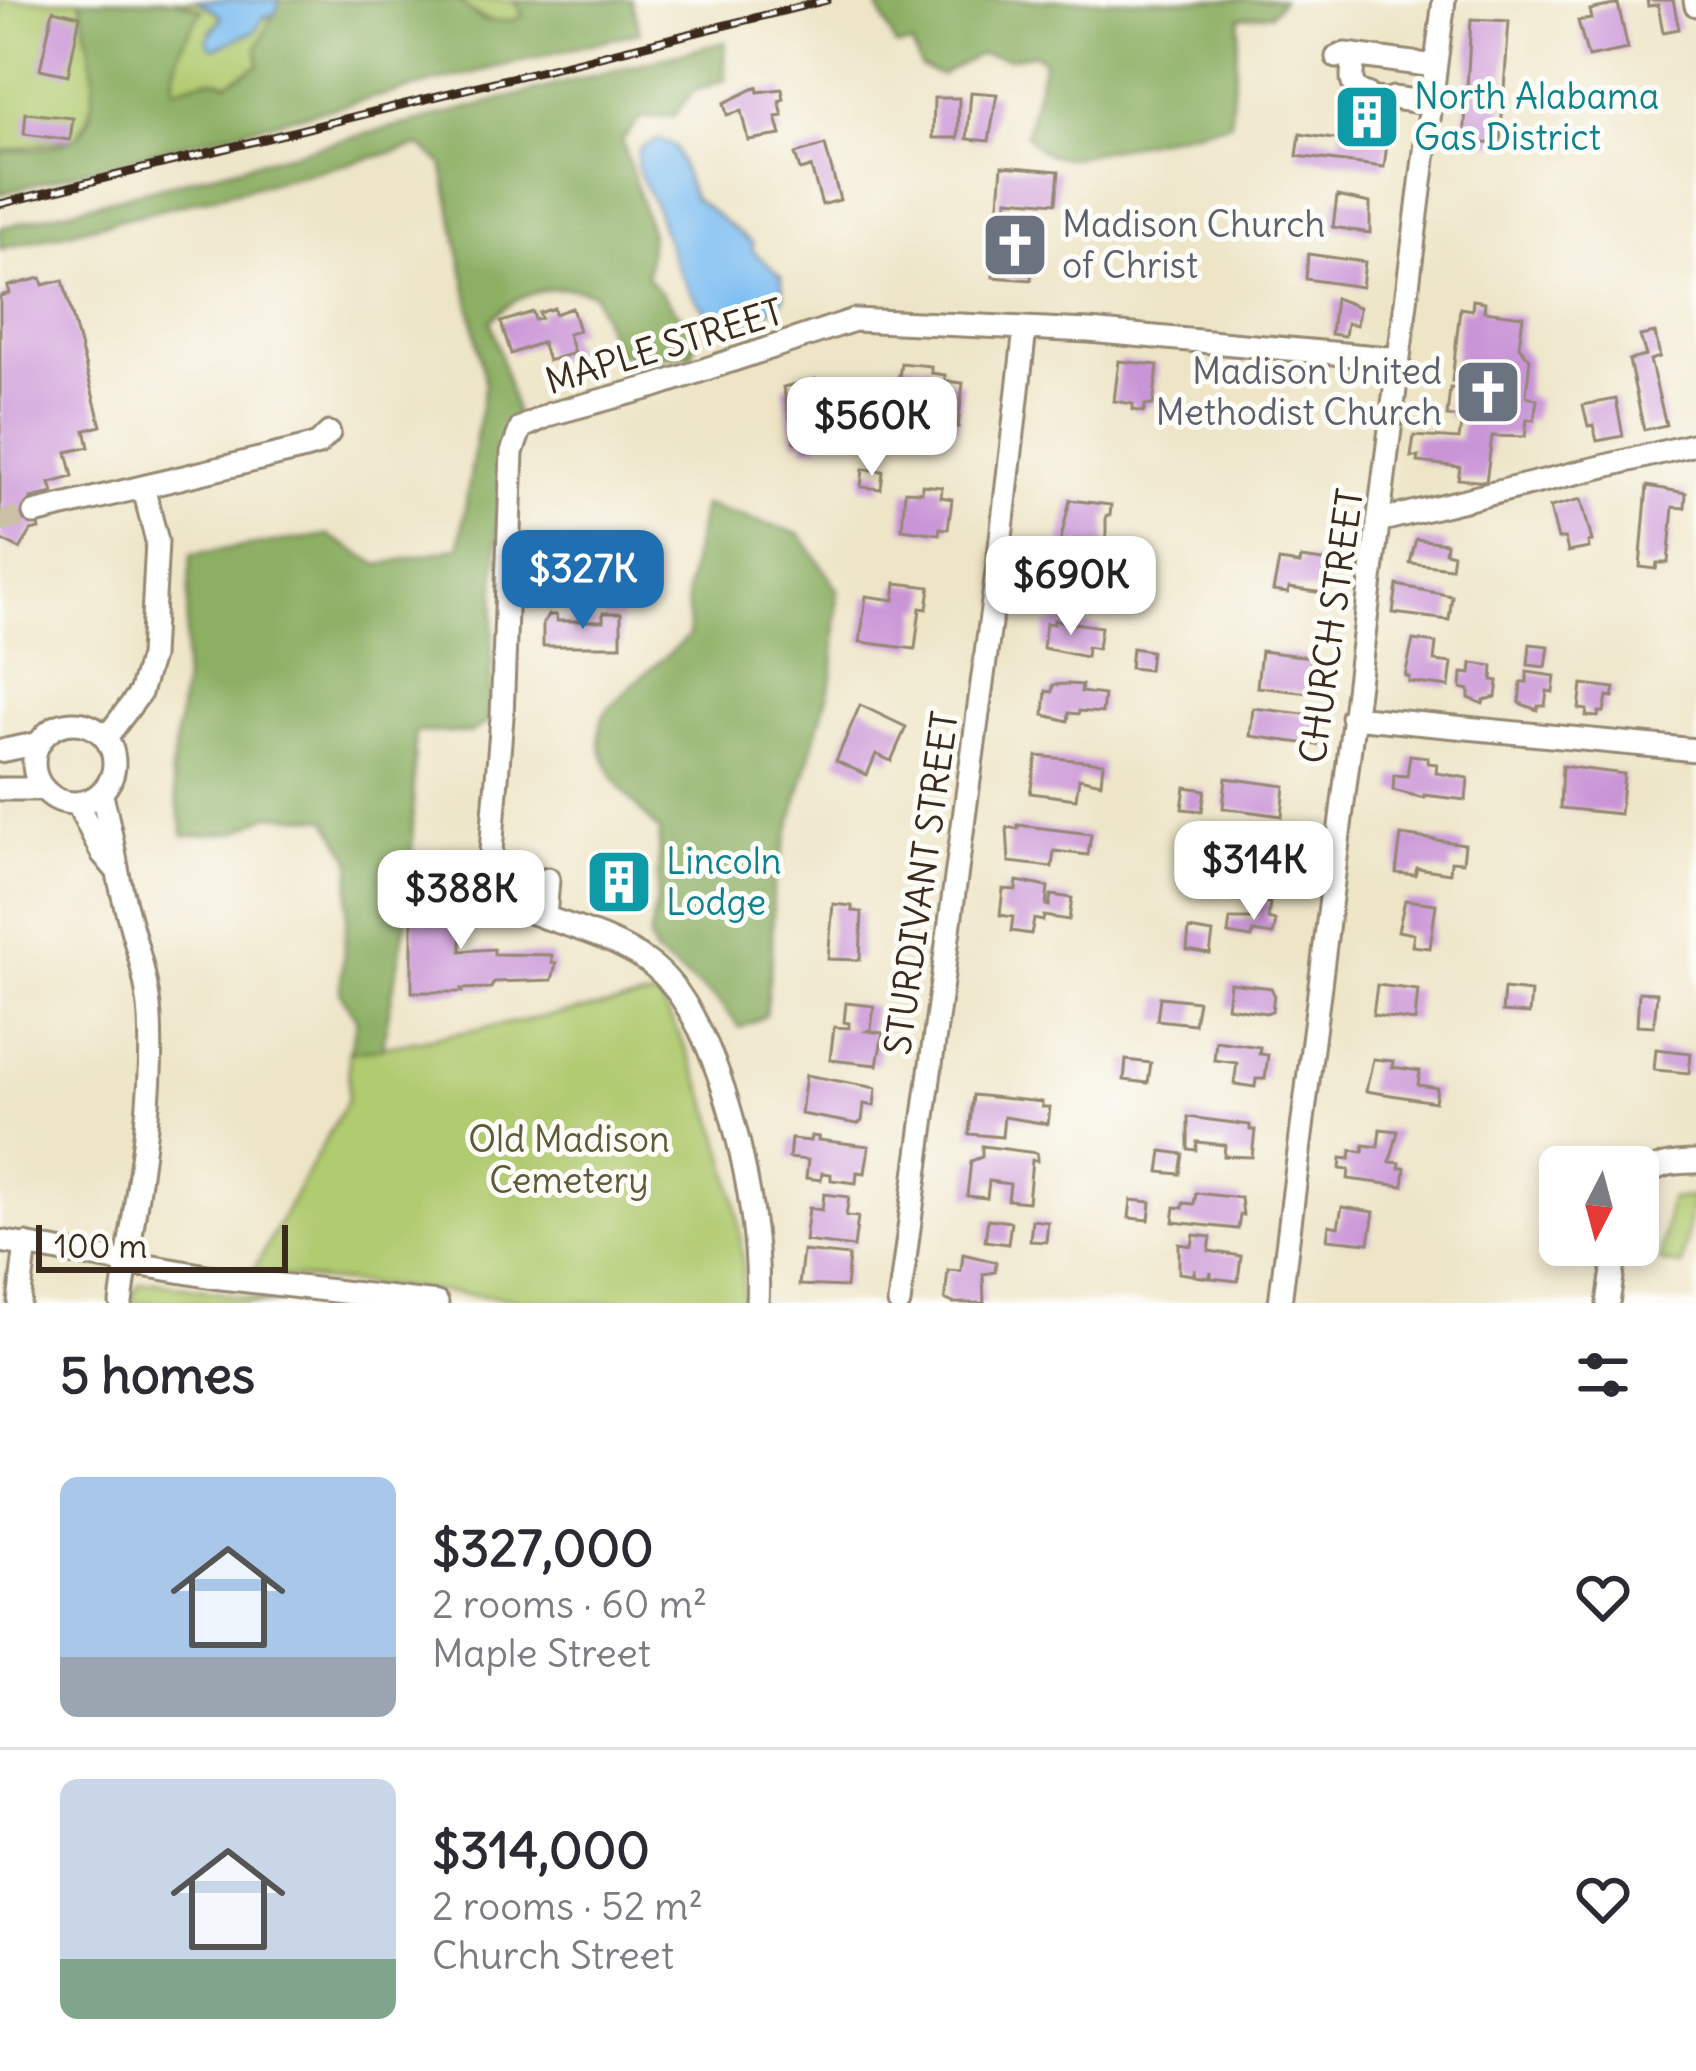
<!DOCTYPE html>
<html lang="en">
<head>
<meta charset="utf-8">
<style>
  :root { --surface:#fff; --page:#f7f7f7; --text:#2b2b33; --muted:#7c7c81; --line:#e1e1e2; --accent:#1f6fb2 }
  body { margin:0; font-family:Delius,sans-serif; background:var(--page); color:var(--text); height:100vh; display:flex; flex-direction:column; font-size:45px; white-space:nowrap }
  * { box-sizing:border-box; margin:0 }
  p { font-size:39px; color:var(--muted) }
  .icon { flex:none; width:66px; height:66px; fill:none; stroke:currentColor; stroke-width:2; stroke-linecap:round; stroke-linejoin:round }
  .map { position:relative; height:1303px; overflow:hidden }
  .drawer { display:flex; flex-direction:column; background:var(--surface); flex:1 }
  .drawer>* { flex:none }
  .needle { width:78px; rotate:186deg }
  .tools { position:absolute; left:1539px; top:1146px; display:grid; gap:24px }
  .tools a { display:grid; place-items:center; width:120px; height:120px; border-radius:18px; background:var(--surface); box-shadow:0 6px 18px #0003; font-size:60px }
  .scale { position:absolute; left:36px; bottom:30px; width:252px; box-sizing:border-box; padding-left:12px; border:6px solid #3b2a1e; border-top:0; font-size:33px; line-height:42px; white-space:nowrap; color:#3b2a1e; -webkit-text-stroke:9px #fdfcf7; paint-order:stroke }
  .price { position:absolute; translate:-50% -102px; padding:0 27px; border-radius:24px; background:#fff; color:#222; font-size:39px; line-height:78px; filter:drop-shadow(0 3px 6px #0008) }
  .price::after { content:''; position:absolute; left:50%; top:72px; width:36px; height:27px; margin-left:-18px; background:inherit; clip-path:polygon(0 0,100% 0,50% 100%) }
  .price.active { background:var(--accent); color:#fff }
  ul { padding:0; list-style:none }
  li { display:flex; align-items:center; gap:36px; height:300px; padding:0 60px }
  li+li { border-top:3px solid var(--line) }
  li span { display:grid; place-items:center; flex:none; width:336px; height:240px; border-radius:18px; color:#555 }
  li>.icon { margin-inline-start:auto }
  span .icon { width:144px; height:144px; fill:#fffc; stroke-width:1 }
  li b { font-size:51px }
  h2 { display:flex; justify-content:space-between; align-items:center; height:144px; padding:0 60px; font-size:51px }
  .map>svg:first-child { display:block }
</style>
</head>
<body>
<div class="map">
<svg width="1696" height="1303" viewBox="0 0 1696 1303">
  <rect width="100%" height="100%" fill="#fdfcf7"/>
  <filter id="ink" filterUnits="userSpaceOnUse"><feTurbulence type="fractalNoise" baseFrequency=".00833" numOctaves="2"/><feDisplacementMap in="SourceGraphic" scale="24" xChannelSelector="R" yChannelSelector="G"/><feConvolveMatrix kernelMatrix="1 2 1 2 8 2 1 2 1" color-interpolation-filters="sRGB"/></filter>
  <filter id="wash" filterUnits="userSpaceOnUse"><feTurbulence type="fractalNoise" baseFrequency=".004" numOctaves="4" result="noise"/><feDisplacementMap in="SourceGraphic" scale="48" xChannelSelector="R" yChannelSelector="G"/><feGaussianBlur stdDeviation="2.7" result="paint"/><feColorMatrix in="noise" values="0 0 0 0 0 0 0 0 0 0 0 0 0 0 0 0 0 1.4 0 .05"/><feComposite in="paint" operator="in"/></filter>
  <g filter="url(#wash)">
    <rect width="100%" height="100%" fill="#eee5c7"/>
    <path fill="#b1cb71" stroke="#767a48" stroke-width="3" d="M0,0H80C90,42 108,101 75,138L0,152Z
      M176,0C194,0 213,0 221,19L210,32C250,49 243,23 275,14L257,49L259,65L227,83C210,74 191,84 173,90C172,60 187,34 202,10Z
      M457,0H514L524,15C497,30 478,18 457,0Z
      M658,996C711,1088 746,1196 743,1303H555L252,1273L348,1099L349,1053Z
      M1693,1197L1682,1266L1660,1262L1670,1199Z
      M155,1282L278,1303H133V1293L140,1283Z"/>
    <path fill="#8caf63" stroke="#646c40" stroke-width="3" d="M80,0H176L202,10C187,34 171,61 174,89C191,84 211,74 227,83L259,65L257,49L280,0H457L483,21H513L523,15L514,0H631L640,32L156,151L0,194V152C21,150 57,150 75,138C109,115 87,31 80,0Z
      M888,0H1282L1271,14L1240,18L1230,123L1071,158C1048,156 1039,154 1026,134L1044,61L1034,54L1008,58L980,54L940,75L921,67L912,45L896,46L876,3Z
      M725,42V80L692,92L674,116L641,118L622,140L651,234L647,277L699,337L691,355L634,359L615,352L594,294C560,280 515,293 491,321L516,414L502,437L489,722L470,733L415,732L412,854L405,927L382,1048L349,1053L357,1020L340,993L352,861L327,819L269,815L237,832L184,836L171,773L183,688L191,554L328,535L379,565L459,547L485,382L442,163L420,146L0,249V228Z
      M703,505L800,534L838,590L833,675L773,887L772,953L765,1016L740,1028L716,999L655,954L649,939L657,898L660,831C634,805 581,753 606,712C617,695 671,653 689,636L687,590Z"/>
    <path fill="#7dbef2" stroke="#5c7488" stroke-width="3" d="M197,0H277L279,3L275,14L263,17L255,31L216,48H211L207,40L221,19L219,14Z
      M660,139L675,147L693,197L752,243L753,251L781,276L784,298C707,370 675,267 656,208C649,188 630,168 640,148Z"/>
    <g id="blocks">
      <path fill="#ca95d7" d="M1647,0H1673L1679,29L1663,32L1658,5L1648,6Z
        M1618,4L1628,49L1588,57L1578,21L1592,19L1590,10Z
        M53,10L80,16L68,75L40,69Z
        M1471,19L1509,21L1500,144L1464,142Z
        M1368,86L1394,89L1384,167L1297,156L1300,134L1340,140L1346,97L1366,99Z
        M757,87L758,92L782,89L784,99L779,101L783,116L776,117L781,135L748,140L741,111L727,115L724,103Z
        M971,92L997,94L989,141L967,139Z
        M934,98H959L958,138H933Z
        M26,113L73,118L70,140L24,134Z
        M825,145L840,200L822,205L811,167L800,170L795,154Z
        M1002,166L1059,171L1056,203L1007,199V211L1036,213L1031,280L993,277Z
        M1337,196L1370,203V233L1333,227Z
        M1308,254L1365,262L1362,287L1306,279Z
        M41,278L43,285L63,280L101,426L85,430L89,447L67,452L73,477L50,483L53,493L31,498L39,529L31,531L20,549L0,539V296L10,293L8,286Z
        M1335,298L1359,307L1357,325L1347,323L1345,336L1331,334Z
        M1473,300L1485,302L1484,311L1523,316L1519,346L1530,359L1526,395L1537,400L1534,420L1527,419L1525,437L1492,436L1486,482L1458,479L1460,467L1418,462L1419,457H1411L1414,436L1459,439L1462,418L1447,416L1450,388L1460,389L1461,382L1452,381L1460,308L1472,310Z
        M554,308L555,314L572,308L579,331L568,334L574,353L548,361L542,342L511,354L501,322L533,312L535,320L541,318L539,313Z
        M1655,333L1660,357L1650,360L1666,425L1644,430L1629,360L1646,356L1640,336Z
        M1119,361L1158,365L1153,405H1145L1144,412L1133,410V404L1114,401Z
        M901,363L931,366V373L945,375V381L963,383L958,427L924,423L925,410L918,409L921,387L898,384Z
        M815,379L819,398L843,394L848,418L825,422L827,436L819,438L820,445L805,448L804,440L795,442L783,387Z
        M1616,399L1623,436L1597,441L1593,425L1588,426L1583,405Z
        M863,469L883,471L881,489L861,487Z
        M922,485L942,487L941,497L952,499L948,529L940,528L939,534L902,529L905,491L922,492Z
        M1647,486L1686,493L1685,508L1673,507L1668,563H1657L1656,569L1640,567Z
        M1581,499L1592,541L1588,542L1589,548L1568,552L1565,538L1558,539L1550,507Z
        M1070,500L1111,505L1110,516H1106V549L1060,543Z
        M1416,539L1446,543L1445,552L1453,554L1451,568L1410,563Z
        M1301,558L1330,562L1323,593L1289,588L1288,593L1273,591L1279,561L1300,564Z
        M1086,565L1129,570L1127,586L1118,585L1115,607L1079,602L1080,575H1086Z
        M896,583L930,587L927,609L920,608L915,649L860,642L866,596L894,600Z
        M1397,585L1452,596L1449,620L1393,613Z
        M603,613H621V646H543V623L549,615H556L557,621H603Z
        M1054,620L1101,627L1098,649L1087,647L1086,657L1043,648L1046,623L1054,624Z
        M1413,640L1436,643L1434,661L1452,663L1449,687L1409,682V677L1405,676Z
        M1530,644L1549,646L1546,667L1528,665Z
        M1132,648L1151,651L1149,670L1130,668Z
        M1261,651L1311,657L1309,693L1257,687Z
        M1472,663L1493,666L1492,680L1498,681L1496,697L1484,700L1483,704L1469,698V690L1461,688L1462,673L1471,674Z
        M1527,672L1555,676L1553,692L1547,691L1545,706H1538L1537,710L1519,703L1521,682H1527Z
        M1068,684L1082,685L1081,692L1104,695L1102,713L1079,711L1078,714L1069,713L1068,721L1044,715L1046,691L1052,692L1053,685Z
        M1582,684L1615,688L1613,697L1607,696L1604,712H1599L1598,717L1586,716L1587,710L1579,709Z
        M860,705L906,727L891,761L876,754L867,775L836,761Z
        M1253,708L1321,716L1317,745L1250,736Z
        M1410,755L1428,757V763L1437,764L1436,773L1468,778L1466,800L1424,795V798L1393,790L1394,775L1407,776Z
        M1037,756L1103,763L1101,783L1079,778L1076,799L1030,793Z
        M1562,766L1624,774L1620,814L1560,808Z
        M1226,778L1285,786L1282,816L1223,808Z
        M1185,787L1205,790L1202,811L1182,809Z
        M1018,825L1091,834L1088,855L1054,851L1052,867L1009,862L1007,827L1018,829Z
        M1401,835L1465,844L1463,862L1451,861L1450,873L1417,868L1415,875L1396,873Z
        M1243,847L1284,853L1281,875L1253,872L1251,886L1234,883L1236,862H1241Z
        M601,870L638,872L637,895L600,893Z
        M1017,881L1048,887L1046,905L1049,906L1051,895L1072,898L1069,920L1044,916L1043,921L1034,919L1031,934L1011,931L1013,917L1000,915L1003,889L1016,890Z
        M427,883H446V901H461V951L494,949V954L552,955V963H556L552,980L494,982L491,988L461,989L462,992H412V901H427Z
        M1405,900L1436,904L1430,948L1412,946L1414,934L1398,931Z
        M1259,901L1270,903L1268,919L1276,921L1273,935L1253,932L1252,938L1228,934L1230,919H1256Z
        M833,904L852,906V911L862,912L860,960L828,959Z
        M1189,929L1213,933L1210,954L1187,950Z
        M1230,983L1271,988L1274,994L1272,1011L1266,1013L1227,1007Z
        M1377,985L1418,990L1415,1021L1373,1015Z
        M1504,989L1531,992L1529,1014L1502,1012Z
        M1639,992L1657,993L1654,1026L1637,1025Z
        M1160,997L1198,1001L1194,1024L1157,1020Z
        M846,1003L874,1006L871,1029L867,1031L883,1033L877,1065L830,1060L834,1027L849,1028V1023L844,1022Z
        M1216,1041L1260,1047L1259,1054L1268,1055L1265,1079H1256L1255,1087L1234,1084L1237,1063L1214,1060Z
        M1656,1049L1691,1053L1689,1073L1654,1070Z
        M1373,1059L1393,1061L1392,1067L1420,1071L1418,1085L1437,1088L1435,1102L1366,1091Z
        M1126,1060L1151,1063L1148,1083L1124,1080Z
        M806,1075L876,1088L874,1106L864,1104L862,1121L857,1124L801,1114Z
        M973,1095L1042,1102V1107H1050L1048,1124L1004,1117L1002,1137L969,1134Z
        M1188,1117L1250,1125V1130H1255L1252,1157L1224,1156L1225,1145L1197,1142L1196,1150L1188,1149Z
        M1380,1129L1398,1131L1390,1162L1400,1163L1399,1168H1405L1403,1186L1348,1179L1349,1170L1340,1169L1341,1158L1350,1159L1351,1150L1363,1152L1364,1145L1378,1147Z
        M811,1136L819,1137L818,1140L869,1146L865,1173L857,1172L856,1183L831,1180V1174L822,1173L821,1180L806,1178L808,1160L789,1158L791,1139L810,1141Z
        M982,1146L1037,1153V1161L1032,1160L1028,1202L1008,1200L1010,1184L989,1181L987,1198L967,1196L971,1161L982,1157Z
        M1162,1151L1183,1154L1180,1174L1159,1172Z
        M1196,1193L1241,1198L1243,1215H1240L1238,1229L1173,1222L1175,1207L1183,1208L1184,1203L1194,1204Z
        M824,1194L849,1197L846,1216L858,1217L854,1247L805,1241L809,1208L822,1210Z
        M1131,1200L1151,1202L1149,1220L1129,1218Z
        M1342,1207L1374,1212L1369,1243L1327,1239L1329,1225L1338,1227Z
        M988,1219L1011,1222L1008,1244L985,1241Z
        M1032,1220L1048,1222L1046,1242L1030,1241Z
        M1194,1235L1211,1237L1209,1251L1241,1256L1238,1281L1211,1278V1272L1209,1278L1195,1276V1269L1193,1275L1179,1273V1244L1192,1246Z
        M803,1251L849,1256L846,1287L799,1285Z
        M963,1254L996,1262L995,1272L983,1274L984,1303H953L945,1299L948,1270L961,1271Z"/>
    </g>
  </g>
  <g filter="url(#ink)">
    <use href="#blocks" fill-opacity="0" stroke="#948872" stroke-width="3"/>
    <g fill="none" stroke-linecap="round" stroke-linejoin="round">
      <path stroke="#cac0a5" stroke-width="21" stroke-dasharray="21 10" stroke-linecap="butt" d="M0,522L34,513"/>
      <g stroke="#948872" stroke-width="27">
        <path id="minor" d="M1695,0L1696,5
          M1355,55C1352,73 1346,88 1367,94
          M1337,57L1345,54L1435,66
          M1393,98L1430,103
          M34,513L305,448L318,444L329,433
          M1378,521L1696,444
          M507,588L560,585
          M1352,717L1696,750
          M34 763a40 40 0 1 1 80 0a40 40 0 1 1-80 0Z
          M106,738L140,693L151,656L157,541L143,487
          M0,751L40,743
          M0,789H44
          M101,792C109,821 113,845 118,873C127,922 147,967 150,1018C155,1107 133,1214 121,1303
          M77,803L102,853L118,872
          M545,918L548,879
          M1638,1181C1656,1164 1671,1162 1696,1162
          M0,1241L213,1277L437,1303
          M19,1303L26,1244
          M757,1303C763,1216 722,1013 648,962C603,930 545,922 496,898L489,876L502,717L512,452L521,428L551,414L655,386L854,320L1089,331L1399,359
          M899,1303L998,564L1025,329
          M1280,1303L1444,0
          M1608,1303L1617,1245"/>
      </g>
      <use href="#minor" stroke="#fff" stroke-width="21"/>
      <g stroke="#3b2a1e" stroke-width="9">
        <path id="rail" d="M0,204L827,0"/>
      </g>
      <use href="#rail" stroke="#fdfcf7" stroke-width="4.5" stroke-dasharray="14" stroke-linecap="butt"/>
    </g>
  </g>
  <defs>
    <g id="building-square" transform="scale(3.45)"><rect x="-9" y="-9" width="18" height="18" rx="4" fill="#0f9aa8" stroke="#fdfcf7"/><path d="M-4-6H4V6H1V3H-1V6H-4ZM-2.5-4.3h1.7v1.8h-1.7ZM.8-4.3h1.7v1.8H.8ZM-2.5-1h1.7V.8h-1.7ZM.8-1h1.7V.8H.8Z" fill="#fff"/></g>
    <g id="church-square" transform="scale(3.45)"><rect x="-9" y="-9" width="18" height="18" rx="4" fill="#6b7280" stroke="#fdfcf7"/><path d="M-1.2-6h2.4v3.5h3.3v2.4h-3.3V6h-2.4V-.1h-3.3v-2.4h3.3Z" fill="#fff"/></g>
  </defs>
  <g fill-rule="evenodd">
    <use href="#building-square" x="1367" y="117"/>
    <use href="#church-square" x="1015" y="245"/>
    <use href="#church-square" x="1488" y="392"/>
    <use href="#building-square" x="619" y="882"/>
  </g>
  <g text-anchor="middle" stroke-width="10" stroke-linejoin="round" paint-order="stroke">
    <g font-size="36" fill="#0d838f" stroke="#fdfcf7" text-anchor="start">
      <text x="1414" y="109">North Alabama<tspan x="1414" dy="41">Gas District</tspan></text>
      <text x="666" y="874">Lincoln<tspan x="666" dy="41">Lodge</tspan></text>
    </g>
    <g font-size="36" fill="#5b616d" stroke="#fdfcf7" text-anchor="start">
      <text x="1062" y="237">Madison Church<tspan x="1062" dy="41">of Christ</tspan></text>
      <text x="1442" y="384" text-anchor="end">Madison United<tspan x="1442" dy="41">Methodist Church</tspan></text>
    </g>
    <g font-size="36" fill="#3b2a1e" stroke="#fdfcf7">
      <text transform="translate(664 346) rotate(-17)" y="13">MAPLE STREET</text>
      <text transform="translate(1331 626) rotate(-82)" y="13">CHURCH STREET</text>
      <text transform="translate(921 883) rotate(-82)" y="13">STURDIVANT STREET</text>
    </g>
    <g font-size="36" fill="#5e5a37" stroke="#fdfcf7">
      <text x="569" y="1152">Old Madison<tspan x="569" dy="41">Cemetery</tspan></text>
    </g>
  </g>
</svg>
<div class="tools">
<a><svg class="needle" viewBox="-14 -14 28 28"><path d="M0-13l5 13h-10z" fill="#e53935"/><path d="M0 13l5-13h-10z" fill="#7c7c81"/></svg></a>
</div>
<div class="scale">100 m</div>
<b class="price" style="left:872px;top:479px">$560K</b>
<b class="price active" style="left:583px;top:632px">$327K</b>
<b class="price" style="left:1071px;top:638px">$690K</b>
<b class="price" style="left:1254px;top:923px">$314K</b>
<b class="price" style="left:461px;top:952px">$388K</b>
</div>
<section class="drawer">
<h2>5 homes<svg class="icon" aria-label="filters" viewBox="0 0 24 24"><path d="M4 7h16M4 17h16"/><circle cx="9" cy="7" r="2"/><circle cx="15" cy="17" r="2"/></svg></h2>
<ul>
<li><span style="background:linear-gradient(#a9c7e8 75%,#9aa5b1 0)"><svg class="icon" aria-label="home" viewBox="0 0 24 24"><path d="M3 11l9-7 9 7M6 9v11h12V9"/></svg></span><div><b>$327,000</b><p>2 rooms · 60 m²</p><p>Maple Street</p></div><svg class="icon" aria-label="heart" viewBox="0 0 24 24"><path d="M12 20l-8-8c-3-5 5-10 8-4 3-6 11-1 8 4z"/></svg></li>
<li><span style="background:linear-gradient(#c9d6e8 75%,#7fa58c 0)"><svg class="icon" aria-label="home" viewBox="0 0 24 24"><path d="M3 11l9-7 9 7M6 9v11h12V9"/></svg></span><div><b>$314,000</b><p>2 rooms · 52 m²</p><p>Church Street</p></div><svg class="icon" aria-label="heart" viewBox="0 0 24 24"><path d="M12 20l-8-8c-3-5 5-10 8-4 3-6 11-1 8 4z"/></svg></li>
</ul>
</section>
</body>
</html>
